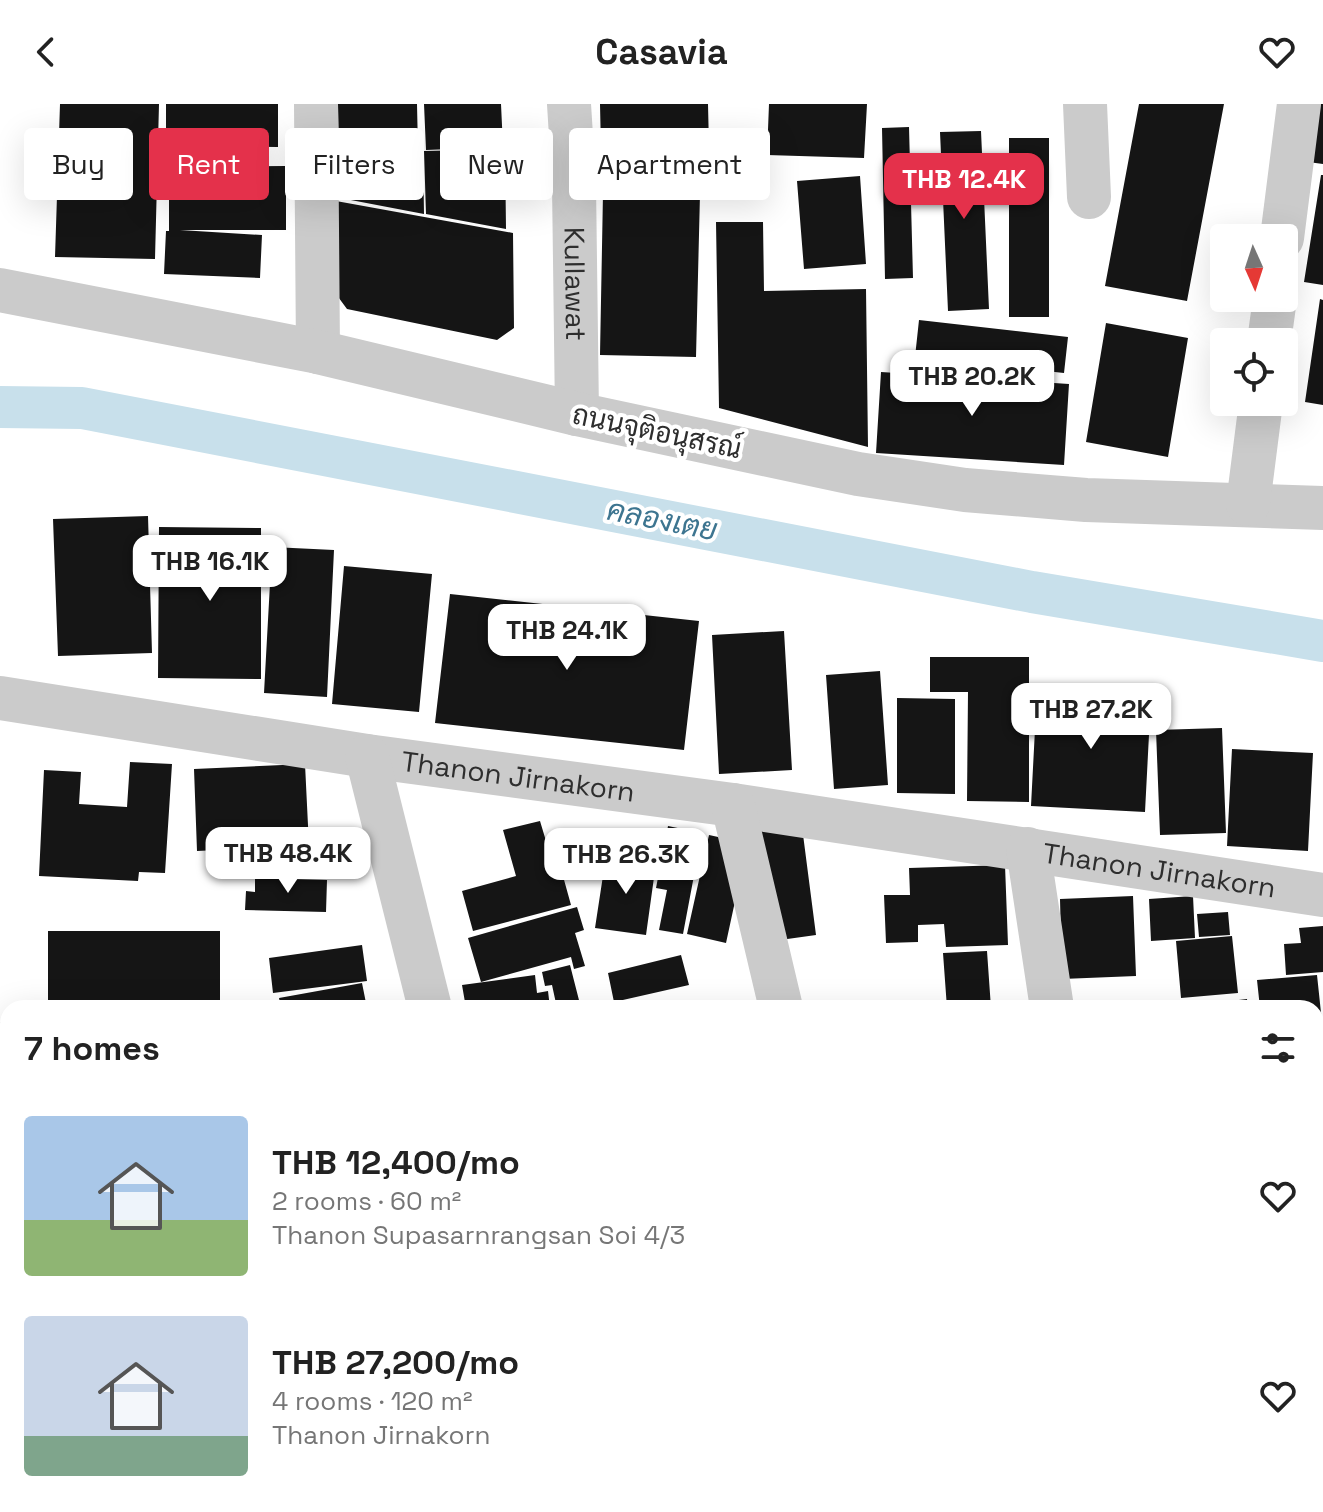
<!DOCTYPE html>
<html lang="en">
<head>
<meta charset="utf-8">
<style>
  :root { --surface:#fff; --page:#f2f2f2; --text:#222; --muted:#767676; --accent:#e4314b }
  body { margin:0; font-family:"Space Grotesk",Sarabun,sans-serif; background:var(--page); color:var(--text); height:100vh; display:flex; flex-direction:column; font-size:30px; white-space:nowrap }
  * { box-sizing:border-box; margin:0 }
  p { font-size:26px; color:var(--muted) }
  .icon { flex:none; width:44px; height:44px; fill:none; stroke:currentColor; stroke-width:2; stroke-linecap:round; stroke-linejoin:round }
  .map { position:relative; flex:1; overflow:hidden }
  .details { position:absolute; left:0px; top:896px; width:1324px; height:512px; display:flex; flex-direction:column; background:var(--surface); border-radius:24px 24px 0 0; box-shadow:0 8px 32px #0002 }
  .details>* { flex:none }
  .hud { position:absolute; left:24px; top:24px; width:800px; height:72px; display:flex; gap:16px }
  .needle { width:52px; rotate:177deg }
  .buttons { position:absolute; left:1210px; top:120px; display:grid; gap:16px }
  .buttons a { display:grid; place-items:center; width:88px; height:88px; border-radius:8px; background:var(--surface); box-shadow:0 8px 32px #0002; font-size:40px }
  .price { position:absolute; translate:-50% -68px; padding:0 18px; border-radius:16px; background:#fff; color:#222; font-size:26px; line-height:52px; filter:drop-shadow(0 2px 4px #0008) }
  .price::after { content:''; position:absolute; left:50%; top:48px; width:24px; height:18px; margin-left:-12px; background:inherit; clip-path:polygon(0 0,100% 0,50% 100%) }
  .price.selected { background:var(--accent); color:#fff }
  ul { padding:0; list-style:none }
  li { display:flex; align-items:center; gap:24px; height:200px; padding:0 24px }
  li span { display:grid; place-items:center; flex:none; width:224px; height:160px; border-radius:8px; color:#555 }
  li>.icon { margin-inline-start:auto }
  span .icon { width:96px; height:96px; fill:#fffc; stroke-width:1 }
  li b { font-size:34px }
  h2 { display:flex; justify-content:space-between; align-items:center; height:96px; padding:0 24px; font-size:34px }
  .chip { padding:0 28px; border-radius:8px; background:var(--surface); box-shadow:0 8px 32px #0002; font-size:28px; line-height:72px }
  .chip.selected { background:var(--accent); color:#fff }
  header { display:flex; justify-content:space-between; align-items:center; height:104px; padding:0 24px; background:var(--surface); font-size:36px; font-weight:600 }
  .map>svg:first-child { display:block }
</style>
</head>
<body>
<header><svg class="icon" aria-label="back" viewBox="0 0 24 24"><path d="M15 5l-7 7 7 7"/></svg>Casavia<svg class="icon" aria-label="heart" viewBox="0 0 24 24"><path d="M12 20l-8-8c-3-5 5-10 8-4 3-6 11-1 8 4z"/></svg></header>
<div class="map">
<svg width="1323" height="1408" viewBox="0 0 1323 1408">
  <rect width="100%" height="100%" fill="#fff"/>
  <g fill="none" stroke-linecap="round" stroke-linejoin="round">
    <path stroke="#c8e0eb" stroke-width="42" d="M0,303L82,304L1032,488L1323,537"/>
  </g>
  <path fill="#151515" d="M60,0H159L155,155L55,153Z
    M166,0H278V43L166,42Z
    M338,0H417L418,46L339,48Z
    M424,0H501L503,43L426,46Z
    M600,0H708L709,43L601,46Z
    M769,0H867L864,54L767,51Z
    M1139,0H1224L1187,197L1105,182Z
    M1317,0H1323V60L1308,58Z
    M909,23L913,174L885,175L882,24Z
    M981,27L989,205L948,207L940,28Z
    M1009,34H1049V213H1009Z
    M505,45L506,125L426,110L424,47Z
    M423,47L424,110L335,93L334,60Z
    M286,62V126H180L262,131L260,174L164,170L166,127H169V63Z
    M1321,71H1323V181L1304,178Z
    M860,72L866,160L804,165L797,77Z
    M603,89L700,90L696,253L600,251Z
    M336,97L513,129L514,224L497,236L347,205L330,182Z
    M716,118H763L764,187L866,185L868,343L719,304Z
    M1320,195L1323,196V301L1305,298Z
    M919,216L1068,233L1064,269L915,253Z
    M1106,219L1188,234L1168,353L1086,338Z
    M881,268L1069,280L1064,361L876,349Z
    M148,412L152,549L58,552L53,415Z
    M159,423L261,424V575L158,574Z
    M272,443L334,446L327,593L264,589Z
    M344,462L432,470L419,608L332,600Z
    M450,490L699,517L684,646L435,619Z
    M784,527L792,666L719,670L712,531Z
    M930,553H1029V698L967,697L968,588H930Z
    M880,567L888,681L834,685L826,571Z
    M1037,587L1151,592L1145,708L1031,702Z
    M897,594L955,595V690L897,689Z
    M1222,624L1226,729L1160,731L1156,626Z
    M1232,645L1313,649L1308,747L1227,742Z
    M130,658L172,660L165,769L139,768L138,777L39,772L44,666L81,668L79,700L127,703Z
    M305,660L309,742L197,747L194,665Z
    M801,715L816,831L773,837L758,720Z
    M540,717L546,737L553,736L571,801L473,827L462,787L516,772L503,726Z
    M668,722L702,729L683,830L659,826L667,786L656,784Z
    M709,731L732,736L742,765L726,839L687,830Z
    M606,752L656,759L646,831L595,824Z
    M1005,761L1008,841L946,843L944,820L918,821V838L886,839L884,791H910L909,764Z
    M255,774L327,776L326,808L245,806L246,787L255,788Z
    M1133,792L1136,872L1062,875L1060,795Z
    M1193,792L1195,834L1151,837L1149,795Z
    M577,803L584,826L575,829L585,862L574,865L571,853L481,878L468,834Z
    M1228,808L1230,831L1199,833L1197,810Z
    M1323,822V868L1286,871L1284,840L1301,839L1299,824Z
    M48,827H220V904H48Z
    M1232,832L1238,889L1181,894L1176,837Z
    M362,841L367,877L273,889L269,854Z
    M987,847L991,904H947L943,849Z
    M681,851L689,881L614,898L608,869Z
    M570,861L581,904H557L552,881L545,882L542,868Z
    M535,871L537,889L548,887L550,904H466L462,881Z
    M1317,871L1322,918L1316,919V904H1260L1257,876Z
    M362,879L367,904H281L279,894Z
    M1247,895L1248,904H1189V902Z
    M1323,938V962L1316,963V939Z
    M1316,965H1323V1018H1316Z
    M1323,1039V1075H1316V1040Z
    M1317,1129H1323V1229L1316,1230Z
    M1323,1234V1305L1316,1306V1235Z
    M1323,1312V1408H1296V1400H1316V1313Z
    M286,1400H358L361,1408H288Z
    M366,1400H389L391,1408H369Z
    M391,1400H416L418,1408H394Z
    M418,1400H448L451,1408H421Z
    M514,1400H560L561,1405L515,1408Z
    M649,1400H702V1408H649Z
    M765,1400H780L781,1408H743V1401Z
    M785,1400H806V1408H785Z
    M826,1400H860L859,1408H825Z
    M967,1400H1016L1017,1408H929Z"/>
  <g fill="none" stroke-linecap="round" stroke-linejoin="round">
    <g stroke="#cbcbcb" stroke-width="44">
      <path d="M316,0L318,248"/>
      <path id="s1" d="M569,0L574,80L577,310"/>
      <path d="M1085,0L1089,93"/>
      <path d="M1282,134L1299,0"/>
      <path d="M0,186L318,248L577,310L858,370L965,386L1086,396L1323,404"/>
      <path d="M1269,238L1275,194"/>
      <path d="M1248,400L1261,298"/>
      <path id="s2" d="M0,594L367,652L733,701L1323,791"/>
      <path d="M367,652L430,904"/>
      <path d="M733,701L781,904"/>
      <path d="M1028,745L1052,904"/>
      <path d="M0,940H8"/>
      <path d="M0,989L8,1382"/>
      <path d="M1147,1400L1152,1408"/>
    </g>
  </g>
  <g text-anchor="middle" stroke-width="8" stroke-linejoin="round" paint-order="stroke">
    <g font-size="28" fill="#2e2e2e" stroke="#fff">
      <text dy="10" stroke="none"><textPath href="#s1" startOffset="180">Kullawat</textPath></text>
      <text transform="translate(657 327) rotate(12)" y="10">ถนนจุติอนุสรณ์</text>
      <text dy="10" stroke="none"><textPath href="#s2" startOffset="524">Thanon Jirnakorn</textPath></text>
      <text dy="10" stroke="none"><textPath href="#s2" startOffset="1172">Thanon Jirnakorn</textPath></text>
    </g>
    <g font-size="30" font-style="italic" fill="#3d7590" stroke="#fff">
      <text transform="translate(662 416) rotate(11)" y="10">คลองเตย</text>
    </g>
  </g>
</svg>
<div class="buttons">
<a><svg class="needle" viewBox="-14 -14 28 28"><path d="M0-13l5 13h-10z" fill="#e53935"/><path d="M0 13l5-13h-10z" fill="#767676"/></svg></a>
<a><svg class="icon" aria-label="locate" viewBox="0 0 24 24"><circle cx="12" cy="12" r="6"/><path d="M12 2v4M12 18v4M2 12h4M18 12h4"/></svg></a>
</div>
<b class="price selected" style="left:964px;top:117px">THB 12.4K</b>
<b class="price" style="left:972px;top:314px">THB 20.2K</b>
<b class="price" style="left:210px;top:499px">THB 16.1K</b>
<b class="price" style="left:567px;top:568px">THB 24.1K</b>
<b class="price" style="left:1091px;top:647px">THB 27.2K</b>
<b class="price" style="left:288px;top:791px">THB 48.4K</b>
<b class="price" style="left:626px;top:792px">THB 26.3K</b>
<div class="hud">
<a class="chip">Buy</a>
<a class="chip selected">Rent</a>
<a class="chip">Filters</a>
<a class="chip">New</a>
<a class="chip">Apartment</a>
</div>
<section class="details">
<h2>7 homes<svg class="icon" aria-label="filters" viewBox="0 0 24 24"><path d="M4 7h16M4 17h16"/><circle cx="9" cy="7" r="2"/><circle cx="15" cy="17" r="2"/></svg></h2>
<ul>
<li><span style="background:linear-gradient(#a9c7e8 65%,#8fb573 0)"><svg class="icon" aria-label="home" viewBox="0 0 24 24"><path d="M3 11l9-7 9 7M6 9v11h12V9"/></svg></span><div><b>THB 12,400/mo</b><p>2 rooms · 60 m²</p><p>Thanon Supasarnrangsan Soi 4/3</p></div><svg class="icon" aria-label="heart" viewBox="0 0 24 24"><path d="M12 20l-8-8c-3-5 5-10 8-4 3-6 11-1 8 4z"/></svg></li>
<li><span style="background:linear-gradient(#c9d6e8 75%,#7fa58c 0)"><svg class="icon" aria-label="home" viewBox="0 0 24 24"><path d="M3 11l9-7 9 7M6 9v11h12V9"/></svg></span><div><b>THB 27,200/mo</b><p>4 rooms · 120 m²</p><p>Thanon Jirnakorn</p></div><svg class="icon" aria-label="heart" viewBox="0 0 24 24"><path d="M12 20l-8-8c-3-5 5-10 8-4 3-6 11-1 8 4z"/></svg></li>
</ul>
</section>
</div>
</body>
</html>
